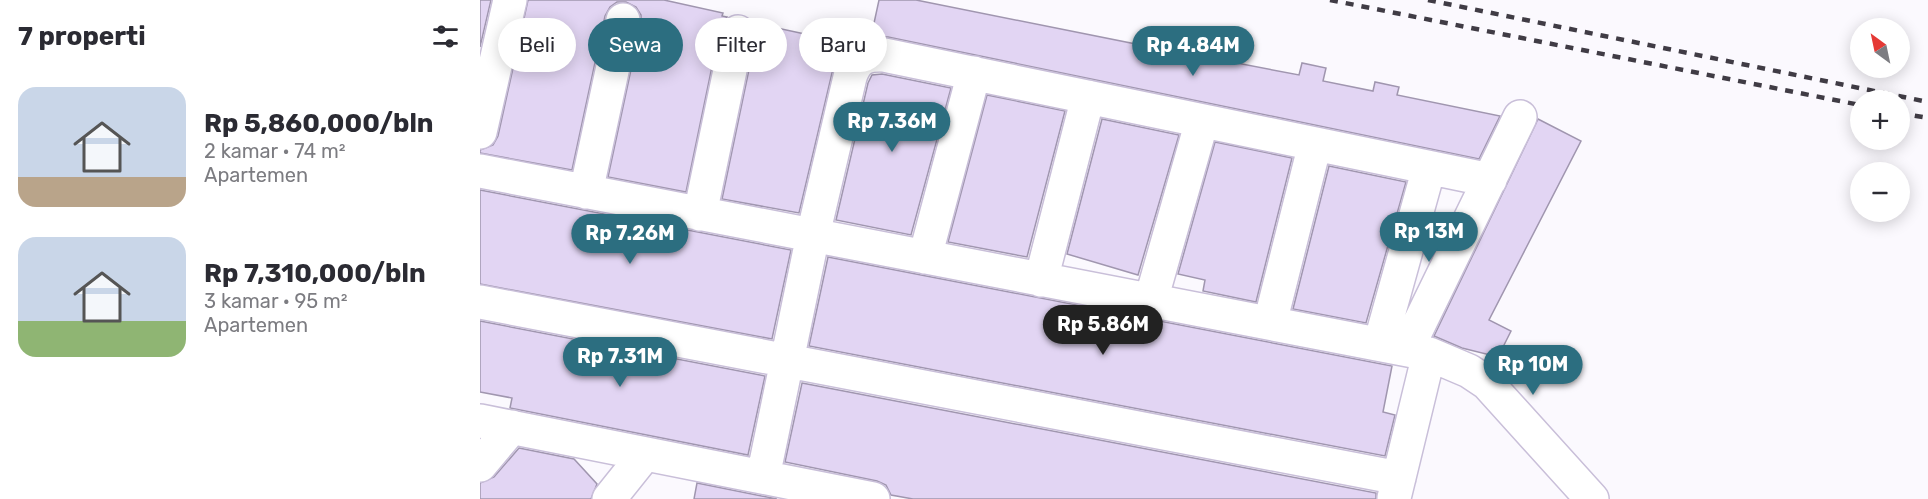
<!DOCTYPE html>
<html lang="id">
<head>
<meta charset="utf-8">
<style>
  :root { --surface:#fff; --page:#f2f2f3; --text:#2b2b33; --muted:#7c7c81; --accent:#2c6e80 }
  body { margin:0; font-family:Rubik,sans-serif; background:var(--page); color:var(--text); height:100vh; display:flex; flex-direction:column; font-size:22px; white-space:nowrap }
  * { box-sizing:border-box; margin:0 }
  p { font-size:20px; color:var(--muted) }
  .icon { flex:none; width:33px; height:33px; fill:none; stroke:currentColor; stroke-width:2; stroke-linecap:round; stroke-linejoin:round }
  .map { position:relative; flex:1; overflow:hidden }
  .side { display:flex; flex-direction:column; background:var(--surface); width:480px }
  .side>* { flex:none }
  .guide { position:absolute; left:18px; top:18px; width:570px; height:54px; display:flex; gap:12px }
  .needle { width:39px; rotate:327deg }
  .tools { position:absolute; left:1370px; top:18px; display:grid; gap:12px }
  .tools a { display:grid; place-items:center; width:60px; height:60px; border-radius:50%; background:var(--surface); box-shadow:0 3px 15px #0003; font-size:30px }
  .price { position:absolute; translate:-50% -51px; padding:0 14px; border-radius:21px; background:var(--accent); color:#fff; font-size:20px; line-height:39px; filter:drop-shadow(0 2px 3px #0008) }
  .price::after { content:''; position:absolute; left:50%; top:36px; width:18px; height:14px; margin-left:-9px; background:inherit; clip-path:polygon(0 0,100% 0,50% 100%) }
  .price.selected { background:#222; color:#fff }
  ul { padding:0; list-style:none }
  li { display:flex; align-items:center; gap:18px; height:150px; padding:0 18px }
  li span { display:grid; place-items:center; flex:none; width:168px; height:120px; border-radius:18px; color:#555 }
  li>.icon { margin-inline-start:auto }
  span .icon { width:72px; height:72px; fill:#fffc; stroke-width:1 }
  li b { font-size:26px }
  h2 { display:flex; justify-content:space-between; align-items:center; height:72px; padding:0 18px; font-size:26px }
  .pill { padding:0 21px; border-radius:27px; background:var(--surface); box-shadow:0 3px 15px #0003; font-size:21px; line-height:54px }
  .pill.selected { background:var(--accent); color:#fff }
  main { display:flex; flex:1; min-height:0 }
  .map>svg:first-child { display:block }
</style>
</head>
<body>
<main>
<section class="side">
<h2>7 properti<svg class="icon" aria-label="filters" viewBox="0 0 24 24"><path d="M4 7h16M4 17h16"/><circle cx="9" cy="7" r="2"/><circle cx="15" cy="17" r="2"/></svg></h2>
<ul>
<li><span style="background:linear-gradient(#c9d6e8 75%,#b9a48a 0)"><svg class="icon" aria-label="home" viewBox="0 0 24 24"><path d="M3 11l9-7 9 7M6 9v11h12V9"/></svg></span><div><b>Rp 5,860,000/bln</b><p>2 kamar · 74 m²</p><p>Apartemen</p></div></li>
<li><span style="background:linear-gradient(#c9d6e8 70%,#8fb573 0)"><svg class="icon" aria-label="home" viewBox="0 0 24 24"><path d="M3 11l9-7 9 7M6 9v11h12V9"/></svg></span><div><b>Rp 7,310,000/bln</b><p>3 kamar · 95 m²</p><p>Apartemen</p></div></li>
</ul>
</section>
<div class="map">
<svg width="1448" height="499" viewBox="0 0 1448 499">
  <rect width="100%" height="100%" fill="#fbf9fe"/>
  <path fill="#e2d5f3" stroke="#a096af" stroke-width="1.5" d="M0,0H11L0,47Z
    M48,0H184L243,13L242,16L247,17L240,28L206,192L128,177L161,23V15L156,7L146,2H137L130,7L125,16L92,170L0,153V150L13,145L18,136Z
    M399,0H436L696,52L698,43L722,48L720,56L819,75L822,63L846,68L843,81L893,91L895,82L919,87L917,95L1020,116L999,159L408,37H391Z
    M274,23L371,44L361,54L352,73L319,213L242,199L276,36Z
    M402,74L471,88L431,235L356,220L388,83L392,75Z
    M507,95L585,111L547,257L468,242Z
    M622,119L699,135L658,275L587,254Z
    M1058,119L1101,141L1009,320L1031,331L1018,357L982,348L954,336Z
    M735,142L812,158L776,302L723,291L725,280L698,274Z
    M849,166L926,182L886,323L813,309Z
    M0,190L311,250L292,339L0,284Z
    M348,257L912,366L903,412L915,415L905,456L329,346Z
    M0,321L285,376L268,455L30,408L32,398L0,392Z
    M322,383L896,493V499H433L411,495L406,485L397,481L305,462Z
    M39,448L94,459L117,484L111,499H0V483L14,477Z
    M217,483L297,499H214Z"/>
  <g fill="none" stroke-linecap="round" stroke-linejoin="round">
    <g stroke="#c9bfd9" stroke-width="36">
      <path id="minor" d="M0,132L30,0
        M0,171L949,354L989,371L1007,383L1112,499
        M106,192L143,20
        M220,214L258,32
        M445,257L494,73
        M561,280L608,97
        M671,300L722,121
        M0,302L919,478
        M790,323L835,144
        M900,344L949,168
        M927,349L1040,117
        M0,421L393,499
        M0,465L32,427
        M283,477L333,235L370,77C376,59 385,54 404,55L1010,180
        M914,498L949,354
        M129,499L165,454"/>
    </g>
    <use href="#minor" stroke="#fff" stroke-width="33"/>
    <path stroke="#403c45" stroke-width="4.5" stroke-dasharray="8 8" stroke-linecap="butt" d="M850,0L1380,105
      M948,0L1448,102
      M1419,113L1448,118"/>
  </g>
</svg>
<div class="tools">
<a><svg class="needle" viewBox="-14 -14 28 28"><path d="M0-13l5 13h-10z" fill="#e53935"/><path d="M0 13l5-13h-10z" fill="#7c7c81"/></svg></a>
<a>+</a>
<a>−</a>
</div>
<b class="price" style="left:713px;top:77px">Rp 4.84M</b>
<b class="price" style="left:412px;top:153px">Rp 7.36M</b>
<b class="price" style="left:949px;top:263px">Rp 13M</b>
<b class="price" style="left:150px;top:265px">Rp 7.26M</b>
<b class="price selected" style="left:623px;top:356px">Rp 5.86M</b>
<b class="price" style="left:140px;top:388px">Rp 7.31M</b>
<b class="price" style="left:1053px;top:396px">Rp 10M</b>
<div class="guide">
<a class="pill">Beli</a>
<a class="pill selected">Sewa</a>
<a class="pill">Filter</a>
<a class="pill">Baru</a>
</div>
</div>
</main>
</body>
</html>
